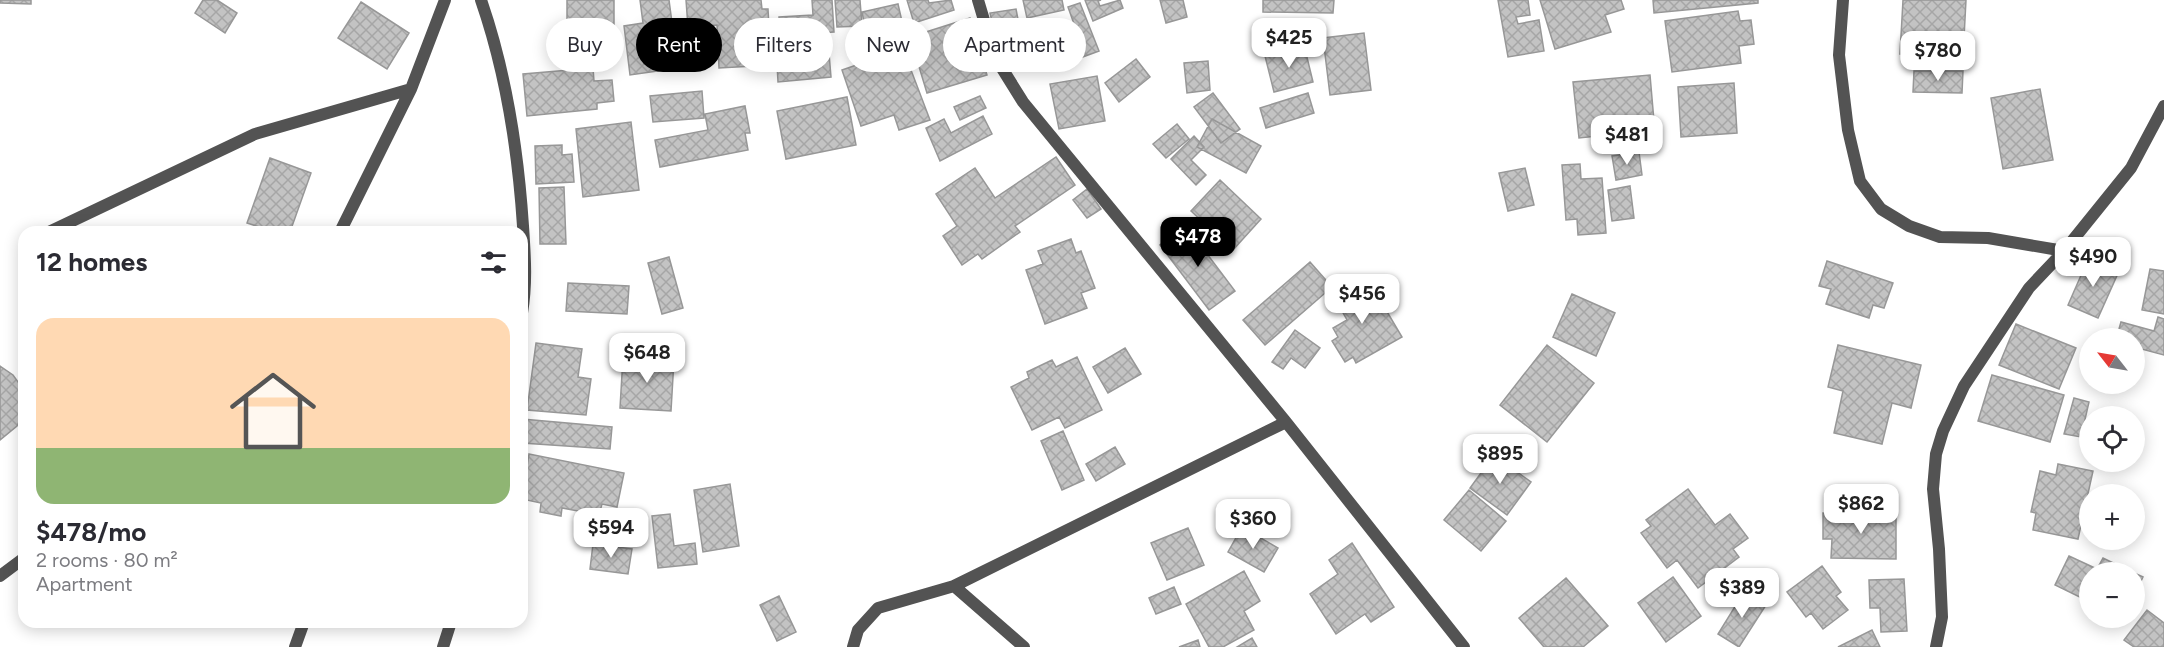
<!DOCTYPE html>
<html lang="en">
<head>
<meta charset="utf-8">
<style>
  :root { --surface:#fff; --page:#f7f7f7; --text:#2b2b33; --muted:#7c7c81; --accent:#000 }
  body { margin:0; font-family:Figtree,sans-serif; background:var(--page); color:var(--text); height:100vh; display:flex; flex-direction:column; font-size:22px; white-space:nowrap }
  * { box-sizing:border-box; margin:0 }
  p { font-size:20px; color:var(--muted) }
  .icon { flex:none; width:33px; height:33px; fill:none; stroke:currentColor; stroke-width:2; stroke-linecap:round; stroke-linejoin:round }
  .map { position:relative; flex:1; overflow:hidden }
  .panel { position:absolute; left:18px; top:226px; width:510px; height:402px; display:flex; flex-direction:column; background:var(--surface); border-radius:18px; box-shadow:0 3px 15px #0003 }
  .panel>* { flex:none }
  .banner { position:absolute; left:546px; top:18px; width:570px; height:54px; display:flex; gap:12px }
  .needle { width:39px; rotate:301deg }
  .controls { position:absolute; left:2079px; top:328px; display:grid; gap:12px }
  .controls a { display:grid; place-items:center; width:66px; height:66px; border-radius:50%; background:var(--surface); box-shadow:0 3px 15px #0003; font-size:30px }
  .price { position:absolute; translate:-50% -51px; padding:0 14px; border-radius:12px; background:#fff; color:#222; font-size:20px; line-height:39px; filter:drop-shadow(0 2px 3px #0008) }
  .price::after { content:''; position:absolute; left:50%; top:36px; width:18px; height:14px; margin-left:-9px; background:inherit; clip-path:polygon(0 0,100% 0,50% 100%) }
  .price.active { background:var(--accent); color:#fff }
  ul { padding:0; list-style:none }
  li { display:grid; align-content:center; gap:12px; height:318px; padding:0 18px }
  li span { display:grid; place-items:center; height:186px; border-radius:18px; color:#555 }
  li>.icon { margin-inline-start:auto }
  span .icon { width:108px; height:108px; fill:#fffc; stroke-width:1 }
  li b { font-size:26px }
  h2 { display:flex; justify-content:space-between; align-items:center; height:72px; padding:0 18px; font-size:26px }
  .pill { padding:0 21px; border-radius:27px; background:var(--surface); box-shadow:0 3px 15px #0003; font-size:21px; line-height:54px }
  .pill.active { background:var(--accent); color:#fff }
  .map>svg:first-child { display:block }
</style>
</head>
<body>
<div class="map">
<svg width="2164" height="647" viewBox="0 0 2164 647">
  <defs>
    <pattern id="building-cross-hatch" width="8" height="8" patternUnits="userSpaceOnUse" patternTransform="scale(1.5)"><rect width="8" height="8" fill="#c3c3c3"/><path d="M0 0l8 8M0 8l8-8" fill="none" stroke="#a6a6a6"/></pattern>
  </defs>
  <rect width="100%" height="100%" fill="#fff"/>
  <path fill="url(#building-cross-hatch)" stroke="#979797" stroke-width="1.5" d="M0,0H31V4L0,3Z
    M203,0H217L237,13L225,33L195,13Z
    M567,0H614V46H567Z
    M640,0H669L678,68L630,75L624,26L643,23Z
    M686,0H761L762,9H768L771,65L719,68L717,25L688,27Z
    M812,0H832L834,32L780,35L779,17L813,15Z
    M835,0H860L862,26L837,27Z
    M907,0H928L929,3L951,0L954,10L914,23Z
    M1023,0H1062L1064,10L1027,18Z
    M1085,0H1101L1098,1L1100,6L1120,0L1123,8L1093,21Z
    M1160,0H1183L1187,17L1166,23Z
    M1263,0H1334L1333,13L1263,12Z
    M1498,0H1528L1530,15L1516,17L1518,24L1539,20L1544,51L1508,57Z
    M1540,0H1621L1624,9L1605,15L1611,32L1555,49Z
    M1653,0H1758V3L1654,13Z
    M1903,0H1966L1963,57L1900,54Z
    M361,2L409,33L387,69L338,38Z
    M1080,3L1099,51L1080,58L1068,27L1074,24L1068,7Z
    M898,4L906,39L869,47L862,12Z
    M1016,9L1020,30L995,35L990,13Z
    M1738,11L1740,21L1751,20L1754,44L1739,46L1741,63L1672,72L1665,21Z
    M970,18L987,75L927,93L910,37Z
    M1364,33L1371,90L1330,95L1323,38Z
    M828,41L831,77L778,82L776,46Z
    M1304,45L1313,82L1274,92L1265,56Z
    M903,49L930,120L899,130L894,115L861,126L842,70Z
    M1136,59L1150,77L1119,102L1105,83Z
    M1208,61L1210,90L1187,93L1184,63Z
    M593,68L594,81L612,80L614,101L597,103V109L527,116L523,74Z
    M1914,71H1963L1962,93L1913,92Z
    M1650,75L1656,144L1609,149L1607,135L1579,138L1573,82Z
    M1097,76L1105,121L1059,129L1050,84Z
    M1734,83L1737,133L1681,137L1678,87Z
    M2040,89L2053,160L2003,169L1991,98Z
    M702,91L704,118L653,122L650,96Z
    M1213,93L1240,129L1221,143L1194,107Z
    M1308,93L1314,113L1266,128L1260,108Z
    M980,96L986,108L960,120L954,107Z
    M847,97L856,145L786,159L777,111Z
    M745,106L750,133H745L748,150L660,167L655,140L708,130L705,114Z
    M983,116L992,134L940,161L926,128L944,119L951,133Z
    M1212,119L1261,146L1246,173L1197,147Z
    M631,122L639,190L583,197L576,129Z
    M1177,124L1189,139L1166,158L1153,144Z
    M1194,136L1204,147L1191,160L1206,175L1196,185L1171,159Z
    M562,145V155L572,154L574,182L536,184L535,146Z
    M1639,152L1642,175L1616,180L1612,156Z
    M1056,157L1075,185L1015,226L1020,232L982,259L978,254L962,265L943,236L957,226L936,194L975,168L995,198Z
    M270,158L311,173L290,232H275L247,223Z
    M1580,164L1581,179L1602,178L1606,233L1578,235L1577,219L1566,220L1562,165Z
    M1525,168L1534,205L1508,211L1499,173Z
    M1220,180L1261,219L1233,250L1191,211Z
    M1630,186L1634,218L1612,221L1608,190Z
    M564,187L566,244H540L539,188Z
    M1087,189L1101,209L1087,218L1073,200Z
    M1186,226L1235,291L1209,310L1160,245Z
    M1071,239L1076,253L1081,251L1095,288L1081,293L1087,308L1045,324L1026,270L1043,264L1038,251Z
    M669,257L683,308L662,314L648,263Z
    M2089,257L2119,271L2098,318L2068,305Z
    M1827,261L1893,283L1884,308L1873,305L1869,318L1826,304L1831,289L1819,286Z
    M1310,262L1332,287L1265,345L1243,320Z
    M2150,269L2164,271V314L2142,310Z
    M1354,281L1368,305L1379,298L1402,337L1356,363L1353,357L1345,362L1332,341L1338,337L1333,328L1347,320L1332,293Z
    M568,283L629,286L627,314L566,311Z
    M1572,294L1615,313L1596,356L1553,337Z
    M2158,317L2164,319V355L2134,347V339H2116L2121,322L2154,331Z
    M2016,324L2076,348L2059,389L1999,365Z
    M1295,330L1320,348L1305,368L1291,358L1283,369L1272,362Z
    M536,343L582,349L578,377L591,379L586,415L527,410Z
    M1547,345L1594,383L1547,442L1500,405Z
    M1838,345L1921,365L1911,408L1892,403L1882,444L1834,433L1843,391L1828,387Z
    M1125,348L1141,374L1108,393L1093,367Z
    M623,357L674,360L671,411L620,408Z
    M1077,357L1102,410L1065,428L1059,417L1032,430L1011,387L1029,378L1027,372L1052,360L1056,367Z
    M0,366L13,375L21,386L24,397L23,413L17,426L0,440Z
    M1992,375L2064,395L2050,442L1978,421Z
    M2074,398L2089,402L2081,437L2064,434Z
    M522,419L612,427L610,449L522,443Z
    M1063,431L1084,480L1062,490L1041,441Z
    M1115,447L1125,464L1096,481L1086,464Z
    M529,454L624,473L617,507L602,504L599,515L562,508L561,516L540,512L541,503L522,499Z
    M1494,455L1531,482L1507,515L1470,488Z
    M2058,464L2093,471L2078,539L2033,530L2036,513L2031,512L2040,471L2056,475Z
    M730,484L739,546L703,552L694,490Z
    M1688,489L1715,525L1730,514L1748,538L1733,549L1739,557L1698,588L1677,560L1667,568L1641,533L1651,526L1646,520Z
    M1469,490L1506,521L1481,551L1444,520Z
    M1823,513L1896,514V559L1831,558L1832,539H1823Z
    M670,514L674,546L695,543L697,564L658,568L652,516Z
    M1242,527L1278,548L1264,572L1228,552Z
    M1188,528L1204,565L1167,580L1151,543Z
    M1352,543L1394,607L1371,622L1365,614L1336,634L1310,594L1338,574L1329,560Z
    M593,544L632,549L628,574L590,569Z
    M2069,556L2097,569L2103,558L2134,573H2090V602L2055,585Z
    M1822,566L1841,592L1836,596L1848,610L1823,629L1811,613L1806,617L1787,592Z
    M1244,571L1260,601L1244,611L1254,630L1223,647H1209L1186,604Z
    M2134,573L2143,577L2137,590L2142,592L2134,608Z
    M1673,577L1701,616L1666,642L1638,603Z
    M1566,578L1608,626L1583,647H1544L1519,618Z
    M1904,579L1907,631L1881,632L1880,608H1870L1869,580Z
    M1174,587L1181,604L1156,614L1149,598Z
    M1744,592L1766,605L1739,647L1718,634Z
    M779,596L796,632L777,641L760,605Z
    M2147,610L2164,623V647H2134L2124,640Z
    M1872,630L1880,647H1838Z
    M1252,638L1257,647H1237Z
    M1198,640L1200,647H1179Z"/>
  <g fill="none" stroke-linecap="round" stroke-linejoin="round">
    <path stroke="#535353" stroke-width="12" d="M481,0C506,72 518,150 523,226C525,256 527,283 522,313
      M978,0L995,57L1023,102L1286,422L1464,647
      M1843,0L1839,55L1848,130L1860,181L1881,209L1909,226L1940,237L1988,238L2064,251
      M49,232L255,134L411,89
      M340,232L411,89L445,0
      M0,576L24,558
      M954,586L1024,647
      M295,647L304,622
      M443,647L451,622
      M853,647L858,630L878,608L954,586L1286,422
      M1936,647L1942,617L1939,549L1933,489L1936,454L1943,431L1964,386L2029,288L2064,251L2131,168L2164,106"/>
  </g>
</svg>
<div class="controls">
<a><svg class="needle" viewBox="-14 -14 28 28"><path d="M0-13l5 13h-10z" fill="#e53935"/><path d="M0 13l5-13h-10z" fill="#7c7c81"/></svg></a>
<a><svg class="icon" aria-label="locate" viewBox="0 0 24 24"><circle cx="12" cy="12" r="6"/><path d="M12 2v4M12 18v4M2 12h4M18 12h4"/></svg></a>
<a>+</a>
<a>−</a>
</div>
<b class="price" style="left:1289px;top:69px">$425</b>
<b class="price" style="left:1938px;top:82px">$780</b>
<b class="price" style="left:1627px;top:166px">$481</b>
<b class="price active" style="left:1198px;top:268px">$478</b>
<b class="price" style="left:2093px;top:288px">$490</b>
<b class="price" style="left:1362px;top:325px">$456</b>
<b class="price" style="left:647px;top:384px">$648</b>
<b class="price" style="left:1500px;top:485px">$895</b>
<b class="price" style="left:1861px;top:535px">$862</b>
<b class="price" style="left:1253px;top:550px">$360</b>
<b class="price" style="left:611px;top:559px">$594</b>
<b class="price" style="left:1742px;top:619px">$389</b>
<div class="banner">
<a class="pill">Buy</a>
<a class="pill active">Rent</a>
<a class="pill">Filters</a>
<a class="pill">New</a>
<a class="pill">Apartment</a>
</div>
<section class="panel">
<h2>12 homes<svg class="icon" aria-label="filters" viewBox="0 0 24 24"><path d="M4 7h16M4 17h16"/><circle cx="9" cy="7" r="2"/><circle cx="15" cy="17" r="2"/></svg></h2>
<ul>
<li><span style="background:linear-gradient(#ffd9b3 70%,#8fb573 0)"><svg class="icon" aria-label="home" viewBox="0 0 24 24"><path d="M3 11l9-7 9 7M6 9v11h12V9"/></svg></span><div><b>$478/mo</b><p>2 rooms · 80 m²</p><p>Apartment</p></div></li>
</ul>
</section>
</div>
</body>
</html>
